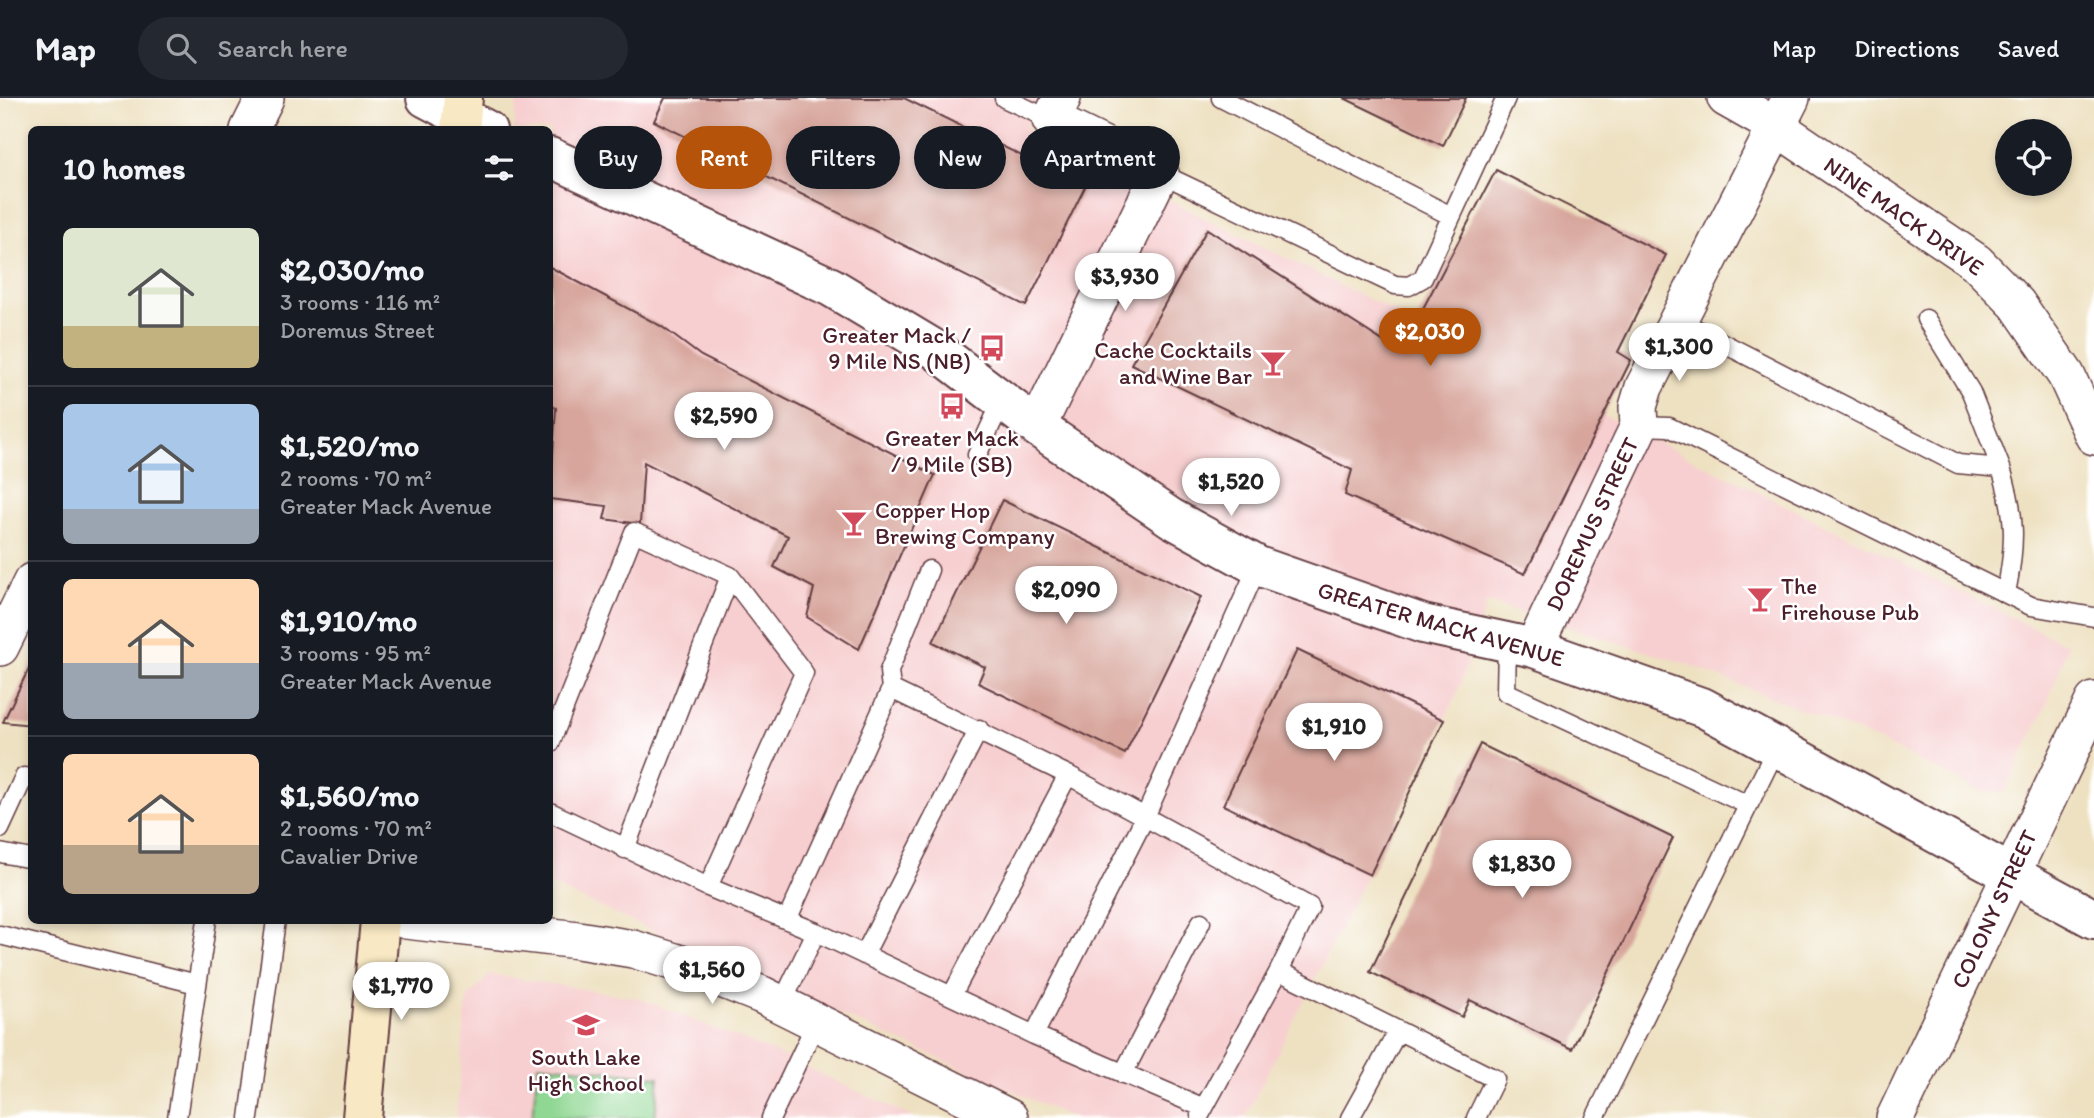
<!DOCTYPE html>
<html lang="en">
<head>
<meta charset="utf-8">
<style>
  :root { --surface:#171b24; --page:#242831; --text:#f1f3f6; --muted:#9ea1a6; --line:#363941; --accent:#b45309 }
  body { margin:0; font-family:Itim,sans-serif; background:var(--page); color:var(--text); height:100vh; display:flex; flex-direction:column; font-size:26px; white-space:nowrap }
  * { box-sizing:border-box; margin:0 }
  p { font-size:23px; color:var(--muted) }
  .icon { flex:none; width:38px; height:38px; fill:none; stroke:currentColor; stroke-width:2; stroke-linecap:round; stroke-linejoin:round }
  .map { position:relative; flex:1; overflow:hidden }
  .details { position:absolute; left:28px; top:28px; width:525px; height:798px; display:flex; flex-direction:column; background:var(--surface); border-radius:10px; box-shadow:0 4px 10px #0003 }
  .details>* { flex:none }
  .hud { position:absolute; left:574px; top:28px; width:665px; height:63px; display:flex; gap:14px }
  .fabs { position:absolute; left:1995px; top:21px; display:grid; gap:14px }
  .fabs a { display:grid; place-items:center; width:77px; height:77px; border-radius:50%; background:var(--surface); box-shadow:0 4px 10px #0003; font-size:35px }
  .price { position:absolute; translate:-50% -60px; padding:0 16px; border-radius:24px; background:#fff; color:#222; font-size:23px; line-height:46px; filter:drop-shadow(0 2px 4px #0008) }
  .price::after { content:''; position:absolute; left:50%; top:42px; width:21px; height:16px; margin-left:-10px; background:inherit; clip-path:polygon(0 0,100% 0,50% 100%) }
  .price.on { background:var(--accent); color:#fff }
  ul { padding:0; list-style:none }
  li { display:flex; align-items:center; gap:21px; height:175px; padding:0 35px }
  li+li { border-top:2px solid var(--line) }
  li span { display:grid; place-items:center; flex:none; width:196px; height:140px; border-radius:10px; color:#555 }
  li>.icon { margin-inline-start:auto }
  span .icon { width:84px; height:84px; fill:#fffc; stroke-width:1 }
  li b { font-size:30px }
  h2 { display:flex; justify-content:space-between; align-items:center; height:84px; padding:0 35px; font-size:30px }
  .chip { padding:0 24px; border-radius:32px; background:var(--surface); box-shadow:0 4px 10px #0003; font-size:24px; line-height:63px }
  .chip.on { background:var(--accent); color:#fff }
  header { display:flex; align-items:center; gap:42px; box-sizing:border-box; height:98px; padding:0 35px; background:var(--surface); border-bottom:2px solid var(--line) }
  header strong { font-size:33px }
  nav { display:flex; gap:38px; margin-inline-start:auto; font-size:24px }
  .search { width:490px; height:63px; background:var(--page); display:flex; align-items:center; gap:18px; box-sizing:border-box; padding:0 24px; border-radius:38px; color:var(--muted); font-size:26px }
  .map>svg:first-child { display:block }
</style>
</head>
<body>
<header>
<strong>Map</strong>
<div class="search"><svg class="icon" aria-label="search" viewBox="0 0 24 24"><circle cx="10" cy="10" r="6"/><path d="M15 15l6 6"/></svg>Search here</div>
<nav><a>Map</a><a>Directions</a><a>Saved</a></nav>
</header>
<div class="map">
<svg width="2094" height="1020" viewBox="0 0 2094 1020">
  <rect width="100%" height="100%" fill="#fff"/>
  <filter id="ink" filterUnits="userSpaceOnUse"><feTurbulence type="fractalNoise" baseFrequency=".0143" numOctaves="2"/><feDisplacementMap in="SourceGraphic" scale="14" xChannelSelector="R" yChannelSelector="G"/><feConvolveMatrix kernelMatrix="1 2 1 2 8 2 1 2 1" color-interpolation-filters="sRGB"/></filter>
  <filter id="wash" filterUnits="userSpaceOnUse"><feTurbulence type="fractalNoise" baseFrequency=".00686" numOctaves="4" result="noise"/><feDisplacementMap in="SourceGraphic" scale="28" xChannelSelector="R" yChannelSelector="G"/><feGaussianBlur stdDeviation="1.57" result="paint"/><feColorMatrix in="noise" values="0 0 0 0 0 0 0 0 0 0 0 0 0 0 0 0 0 1.4 0 .05"/><feComposite in="paint" operator="in"/></filter>
  <g filter="url(#wash)">
    <rect width="100%" height="100%" fill="#eee1c1"/>
    <path fill="#f7cfd0" d="M517,0H1040L1025,31L2068,547L2048,604L2005,693L1982,694L1868,638L1687,566L1487,504L1456,599L1245,1020H1073L550,787V32H514Z
      M490,876L639,900L774,954L914,1020H456L467,901Z"/>
    <path fill="#8fd793" stroke="#6c7b5f" stroke-width="2" d="M538,966L659,979L655,1020H532Z"/>
    <g id="blocks">
      <path fill="#d7a59b" d="M665,0H904L1085,89L1026,208L654,23Z
        M1344,0H1466L1443,48Z
        M1496,72L1666,157L1618,254L1631,262L1525,476L1345,397L1352,372L1131,266L1207,131L1400,254Z
        M550,169L661,228L701,258L935,377L859,551L807,519L814,490L774,469L788,438L644,364L640,426L604,421L607,408L550,401L556,310L550,307Z
        M1002,402L1201,499L1125,656L978,585L985,569L933,544Z
        M1297,552L1444,622L1370,777L1223,707Z
        M32,564V627L3,624Z
        M1480,646L1673,740L1572,951L1470,902L1462,919L1370,874Z"/>
    </g>
  </g>
  <g filter="url(#ink)">
    <use href="#blocks" fill-opacity="0" stroke="#633c42" stroke-width="2"/>
    <g fill="none" stroke-linecap="round" stroke-linejoin="round">
      <g stroke="#633c42" stroke-width="21">
        <path id="service" d="M1004,0L1051,22
          M1221,0L1451,118
          M1160,75L1395,187L1409,188L1423,180L1506,0
          M1926,221L1971,294L2001,370
          M1678,222L1958,366L2001,370C2016,418 2016,446 2006,495
          M1639,328L1669,329L2031,508L2094,519
          M977,357L1002,303
          M1507,546L1506,594L1748,707
          M891,591L889,573L929,472
          M550,646L634,434L730,478L804,575L708,789
          M550,714L708,789L816,834L781,907
          M0,731L24,679L32,681
          M625,751L730,478
          M0,755L32,761
          M787,822L891,591L1068,677L1310,809L1279,873L1495,981L1476,1020
          M816,834L1034,937L1204,1010
          M0,837L197,886
          M864,857L979,631
          M952,897L1068,677
          M1034,937L1145,719L1258,468
          M1123,976L1201,824
          M1200,1017L1279,873
          M177,1020L207,822
          M249,1020L276,822
          M771,1020L816,925
          M1350,1020L1398,933
          M1595,1020L1777,649"/>
      </g>
      <g stroke="#633c42" stroke-width="40">
        <path id="minor" d="M1726,0L1777,29L1976,164L2017,206L2066,277L2094,338
          M249,32L265,0
          M1037,329L1160,75L1051,22L1062,0
          M0,549L32,484
          M1534,550L1639,328L1638,309L1644,289L1791,0
          M406,822L578,842L633,851L694,870L762,897L1009,1020
          M1895,1020L2094,603"/>
      </g>
      <g stroke="#633c42" stroke-width="42">
        <path id="tertiary" d="M426,0L487,32
          M550,59L831,189L936,252L1037,329L1171,420L1258,468L1423,526L1534,550L1704,610L2094,821"/>
      </g>
      <g stroke="#633c42" stroke-width="42">
        <path id="secondary" d="M460,32L463,0
          M362,1020L380,822"/>
      </g>
      <use href="#service" stroke="#fff" stroke-width="18"/>
      <use href="#minor" stroke="#fff" stroke-width="37"/>
      <use href="#tertiary" stroke="#fff" stroke-width="38"/>
      <use href="#secondary" stroke="#f8e8c3" stroke-width="38"/>
    </g>
  </g>
  <defs>
    <g id="bus-bare" transform="scale(2.1)"><path d="M-5-6H5V4H4V6H2V4H-2V6H-4V4H-5ZM-3.5-4V0h7V-4ZM-3.5 1.2v1.5H-2V1.2ZM2 1.2v1.5H3.5V1.2Z" fill="#d1495b" stroke="#fff" stroke-width="2.5" paint-order="stroke"/></g>
    <g id="bar-bare" transform="scale(2.1)"><path d="M-6-5H6L.8 .8V4.5H3.5V6h-7V4.5H-.8V.8Z" fill="#d1495b" stroke="#fff" stroke-width="2.5" paint-order="stroke"/></g>
    <g id="school-bare" transform="scale(2.1)"><path d="M0-5L7-2L0 1L-7-2ZM-4 1L0 2.5L4 1V4Q0 6-4 4Z" fill="#d1495b" stroke="#fff" stroke-width="2.5" paint-order="stroke"/></g>
  </defs>
  <g fill-rule="evenodd">
    <use href="#bus-bare" x="992" y="250"/>
    <use href="#bar-bare" x="1273" y="265"/>
    <use href="#bus-bare" x="952" y="308"/>
    <use href="#bar-bare" x="854" y="425"/>
    <use href="#bar-bare" x="1760" y="501"/>
    <use href="#school-bare" x="586" y="927"/>
  </g>
  <g text-anchor="middle" stroke-width="5" stroke-linejoin="round" paint-order="stroke">
    <g font-size="23" fill="#4a1f2b" stroke="#fff">
      <text transform="translate(1904 118) rotate(35)" y="8">NINE MACK DRIVE</text>
      <text transform="translate(1592 426) rotate(-65)" y="8">DOREMUS STREET</text>
      <text transform="translate(1441 526) rotate(16)" y="8">GREATER MACK AVENUE</text>
      <text transform="translate(1994 811) rotate(-65)" y="8">COLONY STREET</text>
    </g>
    <g font-size="23" fill="#4a1f2b" stroke="#fff" text-anchor="end">
      <text x="971" y="245">Greater Mack /<tspan x="971" dy="26">9 Mile NS (NB)</tspan></text>
      <text x="1252" y="260">Cache Cocktails<tspan x="1252" dy="26">and Wine Bar</tspan></text>
      <text x="952" y="348" text-anchor="middle">Greater Mack<tspan x="952" dy="26">/ 9 Mile (SB)</tspan></text>
      <text x="875" y="420" text-anchor="start">Copper Hop<tspan x="875" dy="26">Brewing Company</tspan></text>
      <text x="1781" y="496" text-anchor="start">The<tspan x="1781" dy="26">Firehouse Pub</tspan></text>
      <text x="586" y="967" text-anchor="middle">South Lake<tspan x="586" dy="26">High School</tspan></text>
    </g>
  </g>
</svg>
<div class="fabs">
<a><svg class="icon" aria-label="locate" viewBox="0 0 24 24"><circle cx="12" cy="12" r="6"/><path d="M12 2v4M12 18v4M2 12h4M18 12h4"/></svg></a>
</div>
<b class="price" style="left:1125px;top:215px">$3,930</b>
<b class="price on" style="left:1430px;top:270px">$2,030</b>
<b class="price" style="left:1679px;top:285px">$1,300</b>
<b class="price" style="left:724px;top:354px">$2,590</b>
<b class="price" style="left:1231px;top:420px">$1,520</b>
<b class="price" style="left:1066px;top:528px">$2,090</b>
<b class="price" style="left:1334px;top:665px">$1,910</b>
<b class="price" style="left:1522px;top:802px">$1,830</b>
<b class="price" style="left:712px;top:908px">$1,560</b>
<b class="price" style="left:401px;top:924px">$1,770</b>
<div class="hud">
<a class="chip">Buy</a>
<a class="chip on">Rent</a>
<a class="chip">Filters</a>
<a class="chip">New</a>
<a class="chip">Apartment</a>
</div>
<section class="details">
<h2>10 homes<svg class="icon" aria-label="filters" viewBox="0 0 24 24"><path d="M4 7h16M4 17h16"/><circle cx="9" cy="7" r="2"/><circle cx="15" cy="17" r="2"/></svg></h2>
<ul>
<li><span style="background:linear-gradient(#dfe7d0 70%,#c2b280 0)"><svg class="icon" aria-label="home" viewBox="0 0 24 24"><path d="M3 11l9-7 9 7M6 9v11h12V9"/></svg></span><div><b>$2,030/mo</b><p>3 rooms · 116 m²</p><p>Doremus Street</p></div></li>
<li><span style="background:linear-gradient(#a9c7e8 75%,#9aa5b1 0)"><svg class="icon" aria-label="home" viewBox="0 0 24 24"><path d="M3 11l9-7 9 7M6 9v11h12V9"/></svg></span><div><b>$1,520/mo</b><p>2 rooms · 70 m²</p><p>Greater Mack Avenue</p></div></li>
<li><span style="background:linear-gradient(#ffd9b3 60%,#9aa5b1 0)"><svg class="icon" aria-label="home" viewBox="0 0 24 24"><path d="M3 11l9-7 9 7M6 9v11h12V9"/></svg></span><div><b>$1,910/mo</b><p>3 rooms · 95 m²</p><p>Greater Mack Avenue</p></div></li>
<li><span style="background:linear-gradient(#ffd9b3 65%,#b9a48a 0)"><svg class="icon" aria-label="home" viewBox="0 0 24 24"><path d="M3 11l9-7 9 7M6 9v11h12V9"/></svg></span><div><b>$1,560/mo</b><p>2 rooms · 70 m²</p><p>Cavalier Drive</p></div></li>
</ul>
</section>
</div>
</body>
</html>
